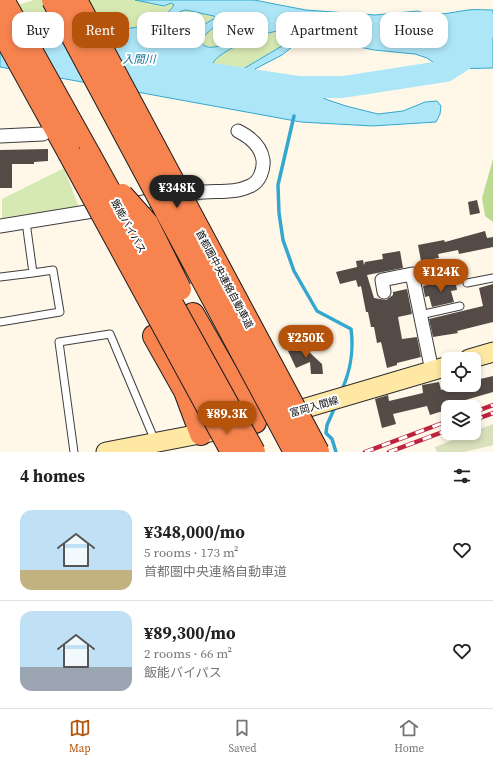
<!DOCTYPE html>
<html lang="en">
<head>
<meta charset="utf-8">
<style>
  :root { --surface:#fff; --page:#f6f6f6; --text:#222; --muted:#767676; --line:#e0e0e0; --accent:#b45309 }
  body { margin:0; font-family:"Source Serif 4","Noto Sans JP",serif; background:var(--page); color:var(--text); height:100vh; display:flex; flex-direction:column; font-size:15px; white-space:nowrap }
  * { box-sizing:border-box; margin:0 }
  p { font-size:13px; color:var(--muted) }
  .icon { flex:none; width:22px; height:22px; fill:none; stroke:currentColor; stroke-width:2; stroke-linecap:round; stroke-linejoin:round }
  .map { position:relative; height:452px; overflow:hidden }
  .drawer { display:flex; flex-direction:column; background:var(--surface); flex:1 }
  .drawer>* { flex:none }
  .banner { position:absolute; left:12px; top:12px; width:469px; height:36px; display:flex; gap:8px }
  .tools { position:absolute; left:441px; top:352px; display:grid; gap:8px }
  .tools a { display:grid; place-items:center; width:40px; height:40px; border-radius:8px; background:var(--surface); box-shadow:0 2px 6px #0003; font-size:20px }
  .price { position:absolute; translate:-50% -34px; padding:0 9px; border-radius:14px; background:var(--accent); color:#fff; font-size:13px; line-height:26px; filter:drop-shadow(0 1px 2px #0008) }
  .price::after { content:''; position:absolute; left:50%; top:24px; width:12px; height:9px; margin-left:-6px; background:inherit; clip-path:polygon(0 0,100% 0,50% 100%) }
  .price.on { background:#222; color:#fff }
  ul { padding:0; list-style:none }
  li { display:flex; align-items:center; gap:12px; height:100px; padding:0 20px }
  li+li { border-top:1px solid var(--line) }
  li span { display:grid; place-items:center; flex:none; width:112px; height:80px; border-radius:12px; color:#555 }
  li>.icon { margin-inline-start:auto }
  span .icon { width:48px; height:48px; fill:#fffc; stroke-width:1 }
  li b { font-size:17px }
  h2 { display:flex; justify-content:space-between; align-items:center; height:48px; padding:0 20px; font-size:17px }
  .chip { padding:0 14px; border-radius:12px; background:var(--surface); box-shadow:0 2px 6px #0003; font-size:14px; line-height:36px }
  .chip.on { background:var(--accent); color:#fff }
  .tab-bar { display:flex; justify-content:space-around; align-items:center; height:56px; border-top:1px solid var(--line); background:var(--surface); font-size:11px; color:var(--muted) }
  .tab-bar a { display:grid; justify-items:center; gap:2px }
  .tab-bar .on { color:var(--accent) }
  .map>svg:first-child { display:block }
</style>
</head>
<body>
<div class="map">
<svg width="493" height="452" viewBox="0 0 493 452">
  <rect width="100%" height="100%" fill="#fff8e9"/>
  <path fill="#d7e9b3" d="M34,0H135L164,6L171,3L174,5C151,41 89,28 54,24C38,22 22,21 5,20L17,5Z
    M186,10L214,16L215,18L184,37L162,36C159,25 176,11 186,10Z
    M230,19L251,24L252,26C244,36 206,59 200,40C209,31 218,22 230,19Z
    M280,31L290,35L291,39L287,43L228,78H211L208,74C210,70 212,64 215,60C225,49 265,31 280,31Z
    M64,168L80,210L2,221V199Z"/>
  <path fill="#bdda92" d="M493,159V222L485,216L482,198Z"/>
  <path fill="#d9e0bc" d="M493,424V445L464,452H437L435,447Z"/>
  <path fill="#ade6f7" stroke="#33a7cf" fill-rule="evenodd" d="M135,0H254L306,10L375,15L418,11C433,18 452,12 468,10C476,9 485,10 493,10V68L443,69L427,58L415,54L374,50L310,37L302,39L282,55L255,69L261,75L290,83L328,100L346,106L378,114L403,111L425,102L437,101L441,106L440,114L436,122L372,126L301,122L0,67V19C13,22 27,21 40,22C77,26 150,43 174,5L171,3L164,6ZM186,10L214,16L215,18L184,37L162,36C159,25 176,11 186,10ZM230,19L251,24L252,26C244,36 206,59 200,40C209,31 218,22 230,19ZM280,31L290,35L291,39L287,43L228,78H211L208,74C210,69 212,64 215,60C225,49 265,31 280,31Z"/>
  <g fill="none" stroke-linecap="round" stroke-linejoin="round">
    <path stroke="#33a7cf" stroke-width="3.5" d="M294,116L278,185L279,213L283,240L294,271L317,311L351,329C354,351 351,369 342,390
      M335,407L327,425L326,433L332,439L336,452"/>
    <path stroke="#ade6f7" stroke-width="22" d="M179,69L298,87H343L446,71L466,58L472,35L493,25"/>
  </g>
  <path fill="#544b47" d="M48,149V161L34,162V164H12V188H0V150Z
    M477,200L480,213L470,215L468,202Z
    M485,231L487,238L493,237V247L459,254L458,250L438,254L439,258L421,261L418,245L444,240L445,242Z
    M400,251L403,268L367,275L374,298L386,300L393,295V292L407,289L412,314L398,317L402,339L417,337L421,357L397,363V365L387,368L381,342L377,343L374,327H371L368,312H366L361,286L358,287L356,280L340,284L336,272L357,267L356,261L363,260L364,265L365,262L383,259L382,254Z
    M455,279L457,290L451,291L454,302L432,307L429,296L425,297L423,286Z
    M493,284V322L457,331L458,333L433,337L429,319L483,306L479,288Z
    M304,343L308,351L322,364L323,374H311L310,362L296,368L288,351Z
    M493,376V392L445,406L446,410L430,415L427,406L393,414L396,424L382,428L375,399L388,395L389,401L423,393L422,385L439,382L441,390L460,385H477L476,380Z"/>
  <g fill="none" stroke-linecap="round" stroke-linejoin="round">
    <g stroke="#3e3e3e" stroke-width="9">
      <path id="lane" d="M0,277L33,273
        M467,283L493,278
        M420,315L460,306
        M0,322L60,312L53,270L33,273L26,222
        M74,452L59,342L110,334L155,441"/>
    </g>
    <g stroke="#3e3e3e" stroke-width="15">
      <path id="street" d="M0,136L43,134
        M126,205C149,201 172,196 196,193C213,190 234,194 250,186C260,182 264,169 263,160C261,146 250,137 238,131
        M0,226L105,209
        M384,292L382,280L412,274L432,371"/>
    </g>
    <g stroke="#2d2d2d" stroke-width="21">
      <path id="secondary" d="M469,359L493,352
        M282,415L448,366
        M106,452L215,431"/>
    </g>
    <g stroke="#1c1c1c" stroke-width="24">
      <path id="highway" d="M3,0L89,154
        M0,28L69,153
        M193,314L255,422
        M154,336L185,391L201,434"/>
    </g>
    <use href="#lane" stroke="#fff" stroke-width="7"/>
    <use href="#street" stroke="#fff" stroke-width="13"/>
    <use href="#secondary" stroke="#ffe8a4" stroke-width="19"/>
    <use href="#highway" stroke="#f7844f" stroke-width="22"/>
    <g stroke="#bd223f" stroke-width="4.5">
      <path id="rail" d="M474,412L493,405
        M474,420L493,413
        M365,452L448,421
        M389,452L448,430"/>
    </g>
    <use href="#rail" stroke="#fff" stroke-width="3" stroke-dasharray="9" stroke-linecap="butt"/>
    <g stroke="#1c1c1c" stroke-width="24" stroke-linecap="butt">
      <path id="highway-bridge" d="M53,0L295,452
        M76,0L318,452
        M69,153L232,452
        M89,154L254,452
        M122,195L147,223L180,289"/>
    </g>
    <use href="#highway-bridge" stroke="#f7844f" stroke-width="22"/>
  </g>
  <g text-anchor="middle" stroke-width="4" stroke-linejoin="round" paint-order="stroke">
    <g font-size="10" fill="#0b0b0b" stroke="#fff">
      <text transform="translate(129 226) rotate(61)" y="4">飯能バイパス</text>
      <text transform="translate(225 279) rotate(62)" y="4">首都圏中央連絡自動車道</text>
      <text transform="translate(314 406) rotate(-16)" y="4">富岡入間線</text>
    </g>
    <g font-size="11" font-style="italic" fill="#13759e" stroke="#fff">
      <text x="139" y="63">入間川</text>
    </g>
  </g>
</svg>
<div class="tools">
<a><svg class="icon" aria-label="locate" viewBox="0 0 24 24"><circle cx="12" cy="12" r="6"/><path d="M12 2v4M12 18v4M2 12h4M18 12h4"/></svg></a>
<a><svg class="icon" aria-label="layers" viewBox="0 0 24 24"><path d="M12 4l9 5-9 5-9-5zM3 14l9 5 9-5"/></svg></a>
</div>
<b class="price on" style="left:177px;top:209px">¥348K</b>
<b class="price" style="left:441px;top:293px">¥124K</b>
<b class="price" style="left:306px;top:359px">¥250K</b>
<b class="price" style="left:227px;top:435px">¥89.3K</b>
<div class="banner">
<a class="chip">Buy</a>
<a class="chip on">Rent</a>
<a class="chip">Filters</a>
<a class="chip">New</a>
<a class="chip">Apartment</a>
<a class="chip">House</a>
</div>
</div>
<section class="drawer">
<h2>4 homes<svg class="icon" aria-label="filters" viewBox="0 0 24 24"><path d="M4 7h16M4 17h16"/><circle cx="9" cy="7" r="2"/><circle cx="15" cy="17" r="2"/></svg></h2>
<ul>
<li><span style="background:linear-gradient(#bfe0f5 75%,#c2b280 0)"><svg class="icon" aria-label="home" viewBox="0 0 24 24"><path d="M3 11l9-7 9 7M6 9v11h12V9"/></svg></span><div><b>¥348,000/mo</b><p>5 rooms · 173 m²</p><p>首都圏中央連絡自動車道</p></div><svg class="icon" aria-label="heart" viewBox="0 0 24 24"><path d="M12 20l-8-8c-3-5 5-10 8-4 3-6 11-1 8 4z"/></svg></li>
<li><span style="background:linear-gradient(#bfe0f5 70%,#9aa5b1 0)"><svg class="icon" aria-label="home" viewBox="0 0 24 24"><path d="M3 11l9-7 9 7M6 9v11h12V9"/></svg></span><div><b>¥89,300/mo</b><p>2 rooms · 66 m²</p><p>飯能バイパス</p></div><svg class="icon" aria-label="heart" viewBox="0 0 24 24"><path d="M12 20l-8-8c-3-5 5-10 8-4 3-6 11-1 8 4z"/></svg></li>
</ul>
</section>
<nav class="tab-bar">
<a class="on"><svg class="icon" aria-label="map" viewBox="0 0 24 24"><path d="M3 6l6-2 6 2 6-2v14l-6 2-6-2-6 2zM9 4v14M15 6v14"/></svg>Map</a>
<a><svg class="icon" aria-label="saved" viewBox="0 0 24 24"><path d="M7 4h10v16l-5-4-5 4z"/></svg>Saved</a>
<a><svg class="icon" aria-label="home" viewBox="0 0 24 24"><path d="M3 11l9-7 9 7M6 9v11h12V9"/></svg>Home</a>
</nav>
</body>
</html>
